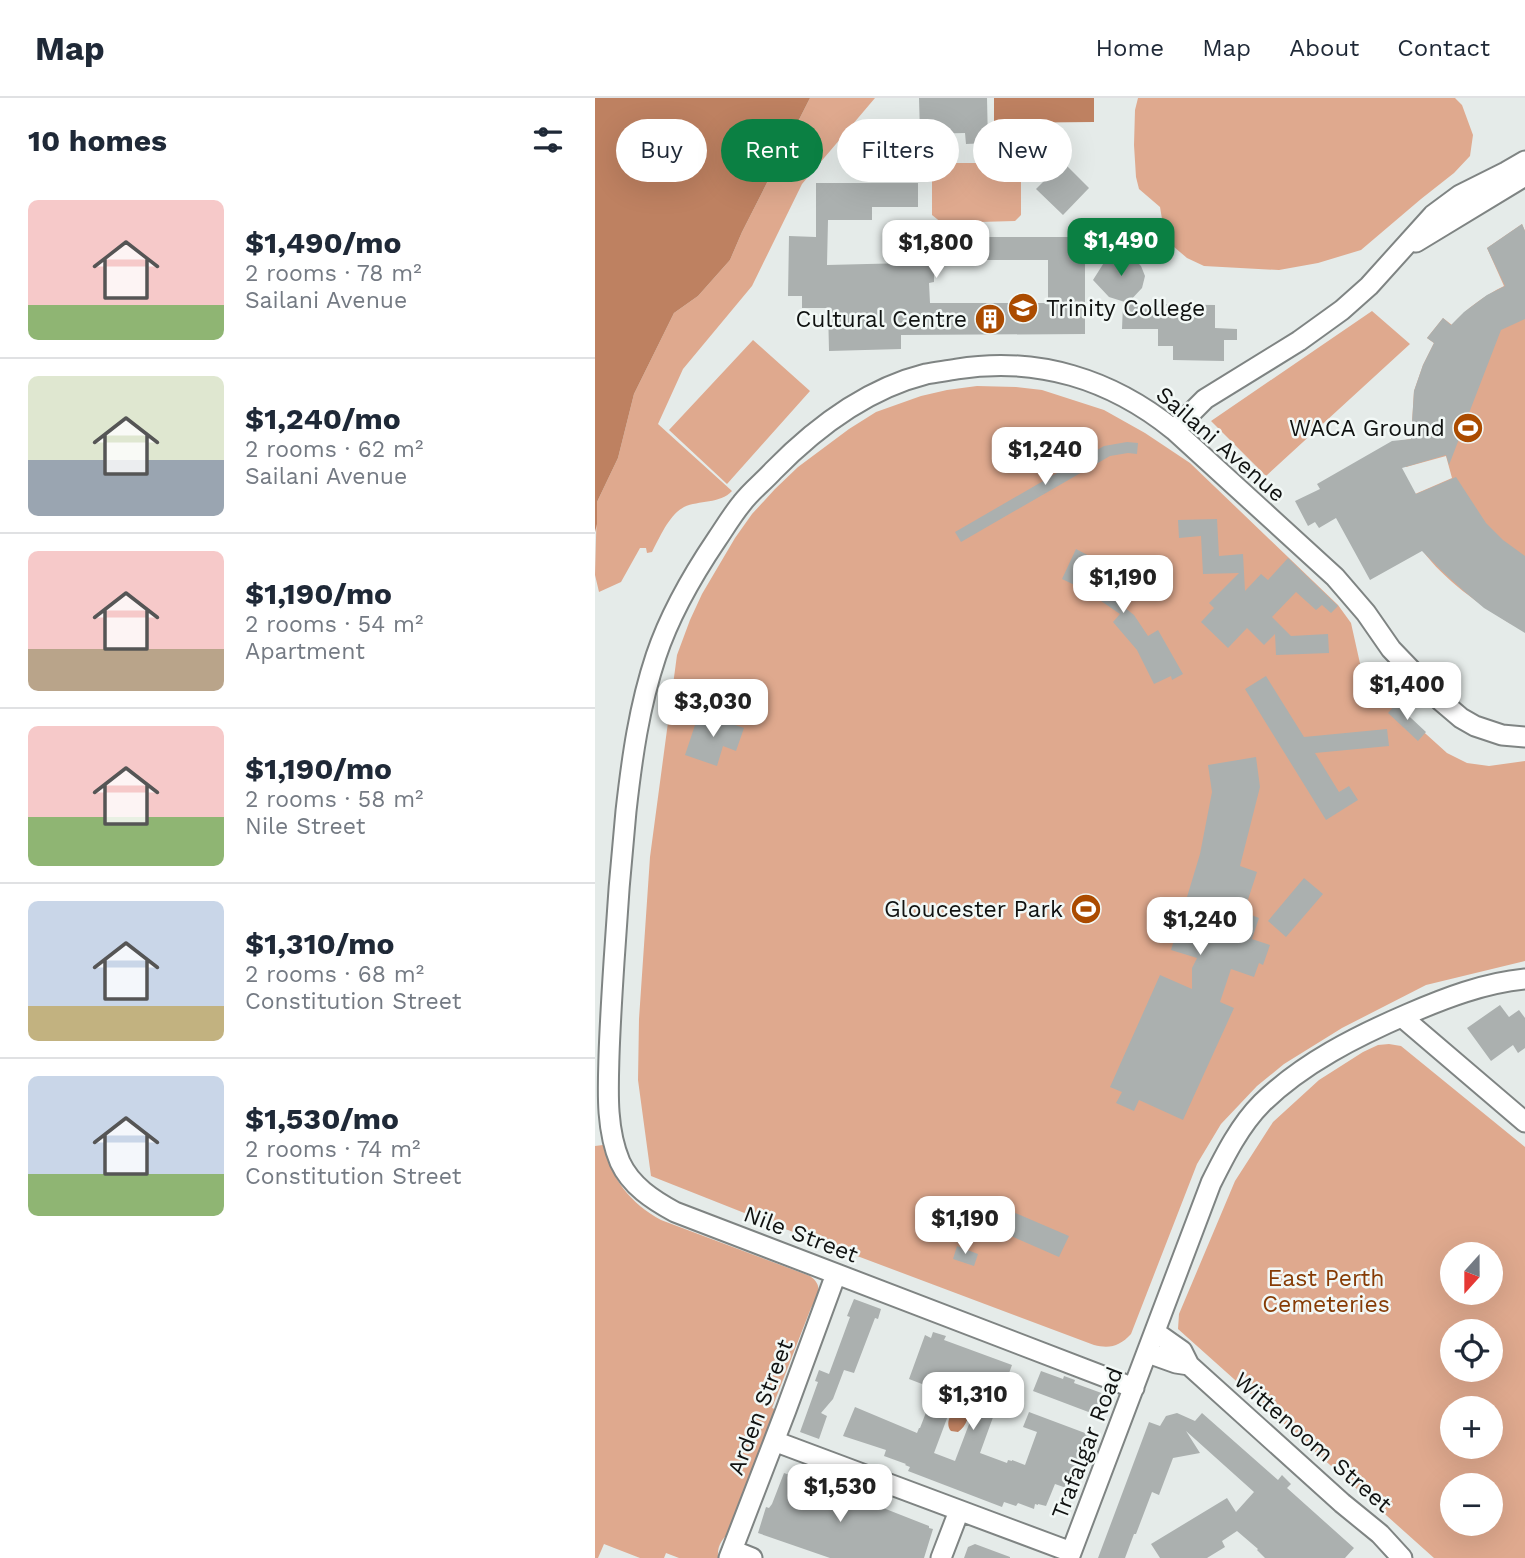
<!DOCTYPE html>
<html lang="en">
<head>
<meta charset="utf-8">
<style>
  :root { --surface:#fff; --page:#f2f2f3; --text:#1f2937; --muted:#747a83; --line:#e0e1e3; --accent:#0b8043 }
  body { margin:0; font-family:"Work Sans",sans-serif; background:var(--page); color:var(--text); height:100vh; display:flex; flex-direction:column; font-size:26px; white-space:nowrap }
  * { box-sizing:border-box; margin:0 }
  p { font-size:23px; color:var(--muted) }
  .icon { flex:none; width:38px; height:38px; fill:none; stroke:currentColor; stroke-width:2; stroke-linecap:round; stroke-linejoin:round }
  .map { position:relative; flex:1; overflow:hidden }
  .details { display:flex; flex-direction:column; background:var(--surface); width:595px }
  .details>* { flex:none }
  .guide { position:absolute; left:21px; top:21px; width:665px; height:63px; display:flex; gap:14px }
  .needle { width:46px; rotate:201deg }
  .buttons { position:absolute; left:845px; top:1144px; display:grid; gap:14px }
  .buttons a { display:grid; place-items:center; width:63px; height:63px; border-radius:50%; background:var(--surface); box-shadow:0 7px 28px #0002; font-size:35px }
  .price { position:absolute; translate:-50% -60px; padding:0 16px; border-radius:14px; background:#fff; color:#222; font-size:23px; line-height:46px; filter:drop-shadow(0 2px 4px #0008) }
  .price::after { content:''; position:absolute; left:50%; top:42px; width:21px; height:16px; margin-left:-10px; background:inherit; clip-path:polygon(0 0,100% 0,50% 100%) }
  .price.active { background:var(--accent); color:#fff }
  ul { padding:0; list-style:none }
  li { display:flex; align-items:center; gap:21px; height:175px; padding:0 28px }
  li+li { border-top:2px solid var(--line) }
  li span { display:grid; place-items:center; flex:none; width:196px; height:140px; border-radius:10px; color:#555 }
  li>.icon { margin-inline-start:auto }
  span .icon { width:84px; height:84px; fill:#fffc; stroke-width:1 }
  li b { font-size:30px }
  h2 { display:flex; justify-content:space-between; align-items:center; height:84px; padding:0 28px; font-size:30px }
  .tag { padding:0 24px; border-radius:32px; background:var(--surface); box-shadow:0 7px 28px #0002; font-size:24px; line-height:63px }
  .tag.active { background:var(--accent); color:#fff }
  header { display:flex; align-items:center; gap:42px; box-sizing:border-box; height:98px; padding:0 35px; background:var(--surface); border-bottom:2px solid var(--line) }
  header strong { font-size:33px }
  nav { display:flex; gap:38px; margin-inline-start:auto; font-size:24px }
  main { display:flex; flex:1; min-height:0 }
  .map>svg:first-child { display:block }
</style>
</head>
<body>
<header>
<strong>Map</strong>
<nav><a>Home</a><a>Map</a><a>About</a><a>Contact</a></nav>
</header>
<main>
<section class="details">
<h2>10 homes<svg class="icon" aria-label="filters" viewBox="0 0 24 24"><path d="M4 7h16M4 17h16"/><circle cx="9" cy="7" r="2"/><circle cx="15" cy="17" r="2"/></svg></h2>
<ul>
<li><span style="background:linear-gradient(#f6c9c9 75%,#8fb573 0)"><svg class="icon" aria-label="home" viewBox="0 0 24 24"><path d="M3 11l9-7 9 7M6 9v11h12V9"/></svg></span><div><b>$1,490/mo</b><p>2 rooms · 78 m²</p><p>Sailani Avenue</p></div></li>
<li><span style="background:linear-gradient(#dfe7d0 60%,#9aa5b1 0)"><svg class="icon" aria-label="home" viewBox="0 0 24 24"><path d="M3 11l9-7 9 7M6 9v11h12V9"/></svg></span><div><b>$1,240/mo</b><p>2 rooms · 62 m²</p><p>Sailani Avenue</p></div></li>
<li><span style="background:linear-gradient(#f6c9c9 70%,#b9a48a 0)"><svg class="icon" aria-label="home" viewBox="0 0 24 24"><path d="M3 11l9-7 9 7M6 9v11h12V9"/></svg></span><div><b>$1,190/mo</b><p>2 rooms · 54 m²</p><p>Apartment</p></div></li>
<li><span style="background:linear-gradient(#f6c9c9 65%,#8fb573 0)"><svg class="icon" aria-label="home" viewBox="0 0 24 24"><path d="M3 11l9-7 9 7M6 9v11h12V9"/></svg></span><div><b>$1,190/mo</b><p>2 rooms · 58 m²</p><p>Nile Street</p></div></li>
<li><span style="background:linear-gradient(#c9d6e8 75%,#c2b280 0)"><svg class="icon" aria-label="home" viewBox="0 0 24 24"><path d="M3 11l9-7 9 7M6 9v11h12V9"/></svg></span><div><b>$1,310/mo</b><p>2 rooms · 68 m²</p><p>Constitution Street</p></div></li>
<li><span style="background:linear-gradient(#c9d6e8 70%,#8fb573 0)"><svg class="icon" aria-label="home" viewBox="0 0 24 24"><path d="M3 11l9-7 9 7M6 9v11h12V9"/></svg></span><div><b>$1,530/mo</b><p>2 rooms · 74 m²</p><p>Constitution Street</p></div></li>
</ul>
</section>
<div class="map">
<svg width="930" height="1460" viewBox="0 0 930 1460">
  <rect width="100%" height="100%" fill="#e5ebe9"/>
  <path fill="#dfa98e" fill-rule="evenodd" d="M215,0H280L207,86L157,188L88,271L63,326L137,393C125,406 104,402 89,409C74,417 65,439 57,454L52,455L51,450H45L26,484L4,494L0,477L2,404L23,360L39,296L79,215L103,198L135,162L147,134Z
    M543,0H860L867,7L878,37L875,58L859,75L826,101L766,152L723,165L684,172L609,168L592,160L572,143L567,133V121L565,109L544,91L541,79L539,47L540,12Z
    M340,65H426V117L420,123L347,125L337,117V79Z
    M927,126L930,133V521L920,517L916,526C884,506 850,483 827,452C816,438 807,421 797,406L857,380L851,358L811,369L804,343L816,341L819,293L828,267L839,245L832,240L848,220L857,227C872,210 889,198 909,188L892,150Z
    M777,213L815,246L671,378L616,323Z
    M158,242L215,293L132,386L74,332Z
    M382,288L421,289L447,292L509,312L550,335L595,365L743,507L756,525L766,570L780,590L852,655L872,665L894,668L930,663V863L831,887L747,930L689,966L662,988L626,1026L602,1066L536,1236C525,1248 515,1251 499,1247L185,1129L56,1078L43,982L44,921L55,759L82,557L95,522L107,496L140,440L157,416L180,391L203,369L254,331L281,314L326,298L352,292Z
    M794,946L806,948L930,1049V1460H839L583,1231L584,1216L640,1083L678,1024L724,982L768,954L783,947ZM858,1157H896V1195H858ZM858,1234H896V1272H858ZM858,1311H896V1349H858ZM858,1388H896V1426H858Z
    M8,1047C17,1081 35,1105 66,1122L215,1178C229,1188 223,1198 216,1210L177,1310L182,1312L135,1433C127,1442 122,1447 123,1460H84L71,1455L69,1460H45L9,1446L3,1460H0V1048Z"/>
  <path fill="#be8161" d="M0,0H215L147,134L135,162L103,198L79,215L39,296L23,360L2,404V426L0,434Z
    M399,0H499V24L399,25Z
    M363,1301L367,1303V1306L371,1304L376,1306C374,1317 372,1328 363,1334L356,1333C350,1326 355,1316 361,1311L358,1307Z"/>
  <path fill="#abb0af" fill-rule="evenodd" d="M324,0H392L393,45L371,46L370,35L325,36Z
    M468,64L494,90L468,117L441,91Z
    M221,85H323V109H277V122H233L232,167L313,165V139H490V236L306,237V251L234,253L233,210H207V198H193L194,138L221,139ZM339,162H453V205H335L334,185L339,184Z
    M927,126L930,133V221L906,232L854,367L851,357L807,370L821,396L861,379L891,425L908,442L930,458V535L889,510L870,494L849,475L827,453L775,482L741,420L724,430L720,424L713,428L700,403L725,391L722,386L797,343L816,341L819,293L828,267L839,245L832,240L848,220L856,227L869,214L892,197L910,188L892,150Z
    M527,156L537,159L546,168L550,178L547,190L533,205L514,199L498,182L510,163L517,158Z
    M528,206L620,207V230L642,231V242H629V263L578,262V248H563V231H527Z
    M532,344L543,345L542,356L533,355L515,358L366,444L360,434L500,353L509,348Z
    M622,421L624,458L648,456L650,493L666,476L673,482L693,460L743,508L736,515L727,507L721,512L701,494L677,519L696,538L733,536L734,555L681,557L680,536L669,547L652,530L633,550L606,524L619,510L614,505L644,475L608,476L606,438L584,440L583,422Z
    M481,451L506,464L530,480L515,498L539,517L553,538L563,532L588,576L577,582L576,578L559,586L542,552L518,524L525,516L490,492L467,481Z
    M671,578L709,639L792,631L794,648L720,655L744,694L754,688L763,702L731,722L650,591Z
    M801,606L831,634L823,643L793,615Z
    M104,615L149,630L141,653L128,648L122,668L90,657Z
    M661,659L665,689L645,768L662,774L649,814L664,820L657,841L675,847L668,867L664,865L659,879L636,871L625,904L639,910L588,1022L544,1002L539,1013L521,1005L527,994L515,989L565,877L597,891V870L602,860L576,852L605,756L617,694L613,667Z
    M709,780L728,796L691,839L673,823Z
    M905,907L914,919L924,912L930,920V950L923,955L918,947L896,963L872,930Z
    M418,1114L474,1138L464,1159L409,1135Z
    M362,1148L383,1156L379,1168L358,1161Z
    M259,1201L286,1211L283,1221L280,1220L259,1275L249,1272L238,1301L226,1315L232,1318L224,1341L205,1334L223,1284L220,1283L224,1272L234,1276L255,1219L252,1218Z
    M338,1234L351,1238L349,1242L417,1267L385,1355L412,1365L413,1362L417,1363V1362L430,1367L442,1334L428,1329L434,1314L498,1338L477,1392L460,1386L451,1408L443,1406V1407L440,1406L439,1411L423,1405L421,1408L409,1404L407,1409L313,1373L315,1369L310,1367L311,1366L289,1358L291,1352L248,1338L260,1309L322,1335L324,1330H325L340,1291L314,1281L330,1237L336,1240ZM363,1291L384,1300L360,1363L339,1355Z
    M446,1273L468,1281L469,1278L480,1282L479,1285L512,1297L504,1318L438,1293Z
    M582,1315L600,1323L607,1315L683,1382L687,1377L696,1386L692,1390L759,1450L750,1460H670L662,1452L663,1451L642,1433L627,1443L630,1449L612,1460H565L556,1446L632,1400L641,1414L659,1394L591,1333L605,1355L578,1360L564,1397L557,1394L541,1436H539L530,1460H503L554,1324L565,1328L571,1318Z
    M189,1375L237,1392L277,1408L278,1406L334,1428V1430L338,1431L329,1460H235L163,1435L171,1409L174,1410L177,1406Z
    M380,1446L415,1459V1460H369L373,1449Z"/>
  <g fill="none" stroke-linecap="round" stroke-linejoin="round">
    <g stroke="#7f8483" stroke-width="23">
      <path id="minor" d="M821,144L930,78
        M579,332L610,301L704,243L747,212L774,188L838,117L865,97L911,74L930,63
        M807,919L930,1024
        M560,1234L587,1253L594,1267L747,1405L785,1436L807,1460
        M553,1255L581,1265L594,1267
        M539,1290L80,1114C58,1102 36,1088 25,1064C11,1031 13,993 14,958C15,927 17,895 19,864C22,813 26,763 31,713C37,660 44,609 61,558C75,516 97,478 122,441C130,429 138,416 147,405C156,393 168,384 178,373C220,330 271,291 331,276C341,274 351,273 362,271C442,258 516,281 579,332L740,479L771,515L796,551L846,603L866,620L880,628L907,637L930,639
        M179,1343L476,1454
        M137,1452L157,1460
        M134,1460L191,1312L241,1176
        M346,1460L364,1413
        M474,1460L616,1085C630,1057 645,1027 667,1005C708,965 762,938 813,916C850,900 889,885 930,881"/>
    </g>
    <use href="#minor" stroke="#fff" stroke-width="19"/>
  </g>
  <defs>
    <g id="school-disc" transform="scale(1.575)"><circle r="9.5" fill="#ab4b00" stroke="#f2f8f6"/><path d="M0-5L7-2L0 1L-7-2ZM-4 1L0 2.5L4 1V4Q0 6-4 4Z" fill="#fff"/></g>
    <g id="building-disc" transform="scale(1.575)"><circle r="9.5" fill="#ab4b00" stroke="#f2f8f6"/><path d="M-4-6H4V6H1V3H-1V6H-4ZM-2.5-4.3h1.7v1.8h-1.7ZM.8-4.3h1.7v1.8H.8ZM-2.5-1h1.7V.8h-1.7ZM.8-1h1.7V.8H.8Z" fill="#fff"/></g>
    <g id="stadium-disc" transform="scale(1.575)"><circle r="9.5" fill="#ab4b00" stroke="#f2f8f6"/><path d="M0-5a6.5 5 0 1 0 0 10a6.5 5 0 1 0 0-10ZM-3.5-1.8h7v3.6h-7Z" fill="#fff"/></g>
  </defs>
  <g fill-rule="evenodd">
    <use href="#school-disc" x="428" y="210"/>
    <use href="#building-disc" x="395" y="221"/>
    <use href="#stadium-disc" x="873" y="330"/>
    <use href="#stadium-disc" x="491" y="811"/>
  </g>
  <g text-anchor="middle" stroke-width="5" stroke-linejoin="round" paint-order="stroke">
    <g font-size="23" fill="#101211" stroke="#f2f8f6" text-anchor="end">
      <text x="451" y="218" text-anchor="start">Trinity College</text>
      <text x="372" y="229">Cultural Centre</text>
      <text x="850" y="338">WACA Ground</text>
      <text x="468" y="819">Gloucester Park</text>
    </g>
    <g font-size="23" fill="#101211" stroke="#f2f8f6">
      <text transform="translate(626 346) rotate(41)" y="8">Sailani Avenue</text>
      <text transform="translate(206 1136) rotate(21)" y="8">Nile Street</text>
      <text transform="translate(165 1309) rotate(-69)" y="8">Arden Street</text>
      <text transform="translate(718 1344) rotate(41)" y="8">Wittenoom Street</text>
      <text transform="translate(492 1345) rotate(-69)" y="8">Trafalgar Road</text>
    </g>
    <g font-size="23" fill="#863b05" stroke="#f2f8f6">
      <text x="731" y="1188">East Perth<tspan x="731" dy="26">Cemeteries</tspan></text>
    </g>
  </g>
</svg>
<div class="buttons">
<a><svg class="needle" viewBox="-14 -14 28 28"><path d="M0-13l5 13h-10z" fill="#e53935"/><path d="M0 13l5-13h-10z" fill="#747a83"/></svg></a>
<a><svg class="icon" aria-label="locate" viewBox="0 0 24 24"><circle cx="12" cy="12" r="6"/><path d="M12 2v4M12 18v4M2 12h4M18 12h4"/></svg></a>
<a>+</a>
<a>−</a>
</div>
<b class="price active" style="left:526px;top:180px">$1,490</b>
<b class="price" style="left:341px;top:182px">$1,800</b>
<b class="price" style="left:450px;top:389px">$1,240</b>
<b class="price" style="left:528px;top:517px">$1,190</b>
<b class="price" style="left:812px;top:624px">$1,400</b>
<b class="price" style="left:118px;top:641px">$3,030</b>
<b class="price" style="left:605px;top:859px">$1,240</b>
<b class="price" style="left:370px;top:1158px">$1,190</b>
<b class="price" style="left:378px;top:1334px">$1,310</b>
<b class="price" style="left:245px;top:1426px">$1,530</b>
<div class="guide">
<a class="tag">Buy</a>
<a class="tag active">Rent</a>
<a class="tag">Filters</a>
<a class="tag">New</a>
</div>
</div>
</main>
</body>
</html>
